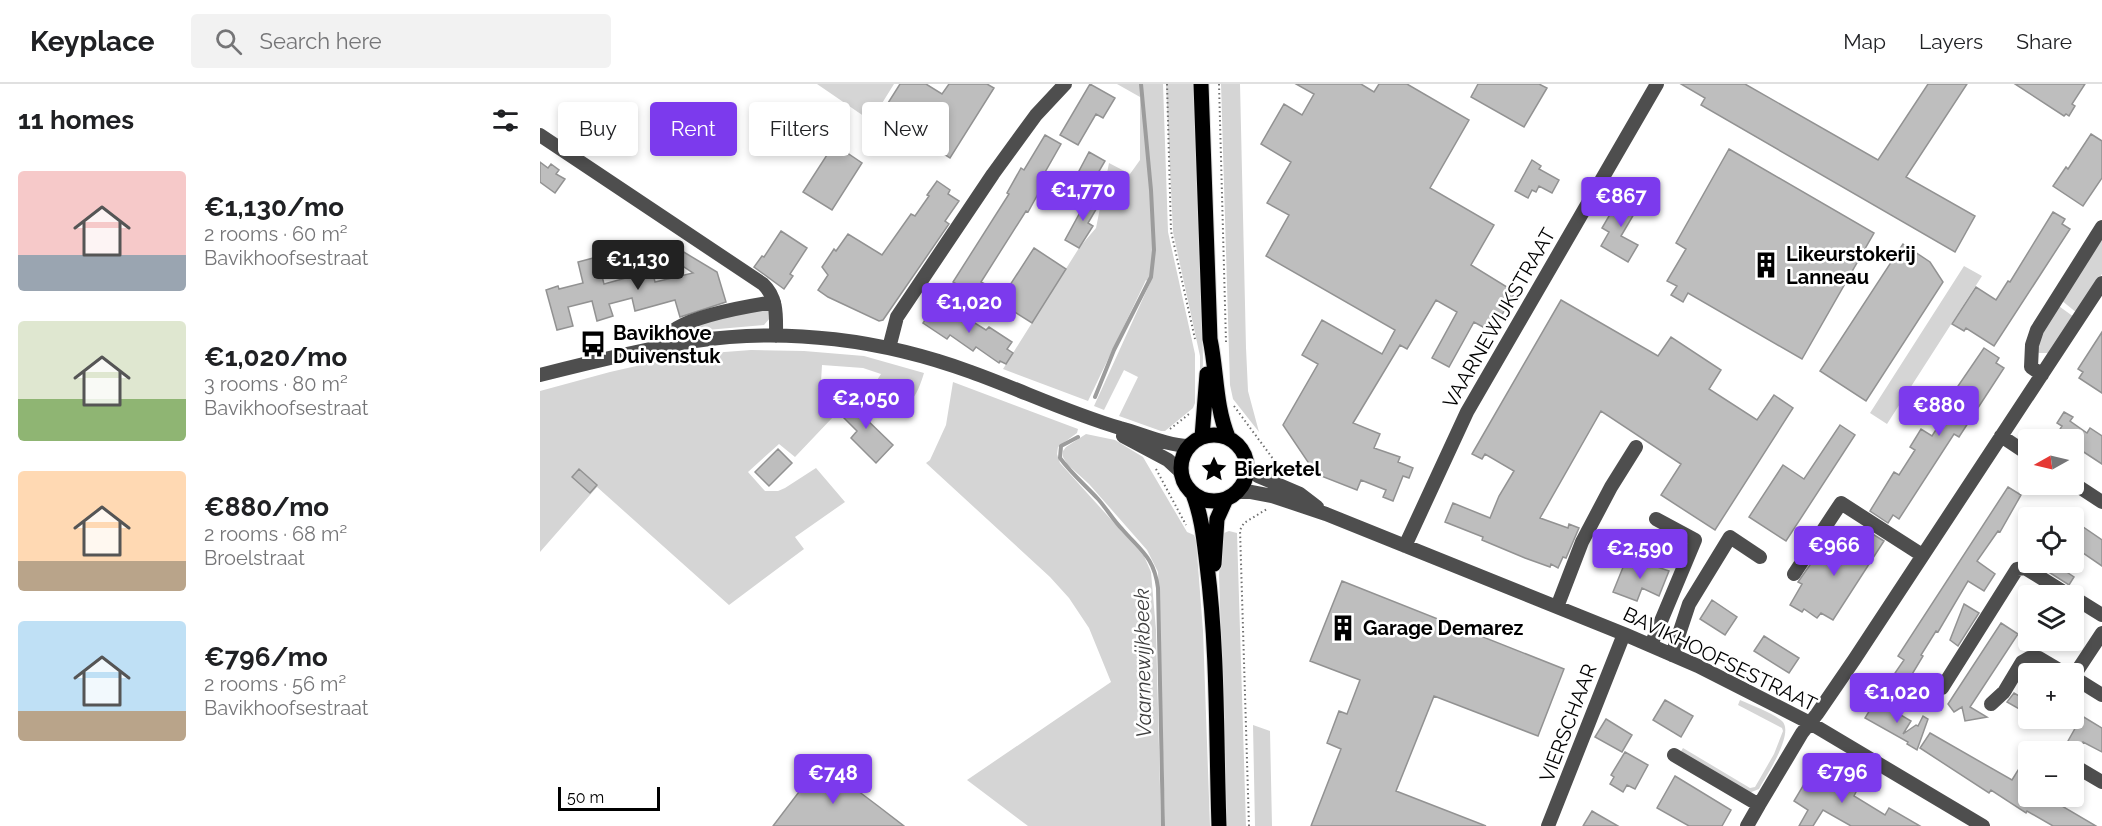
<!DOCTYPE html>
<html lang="en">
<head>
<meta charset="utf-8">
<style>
  :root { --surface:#fff; --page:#f2f2f2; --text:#202124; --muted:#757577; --line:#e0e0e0; --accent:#7c3aed }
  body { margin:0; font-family:Raleway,sans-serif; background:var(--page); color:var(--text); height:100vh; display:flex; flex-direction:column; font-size:22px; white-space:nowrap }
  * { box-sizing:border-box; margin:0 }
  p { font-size:20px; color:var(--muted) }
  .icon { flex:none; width:33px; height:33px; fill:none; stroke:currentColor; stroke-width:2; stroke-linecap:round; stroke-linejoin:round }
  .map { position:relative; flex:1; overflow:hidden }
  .drawer { display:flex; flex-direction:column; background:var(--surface); width:540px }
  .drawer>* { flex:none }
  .hud { position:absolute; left:18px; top:18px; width:570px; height:54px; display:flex; gap:12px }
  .needle { width:39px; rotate:262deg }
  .buttons { position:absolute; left:1478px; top:345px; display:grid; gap:12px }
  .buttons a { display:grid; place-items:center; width:66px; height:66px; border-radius:6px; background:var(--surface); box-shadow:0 3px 9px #0003; font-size:30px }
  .scale { position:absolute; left:18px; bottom:15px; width:102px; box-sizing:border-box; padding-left:6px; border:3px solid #000; border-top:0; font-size:16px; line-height:21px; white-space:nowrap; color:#000; -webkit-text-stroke:4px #fff; paint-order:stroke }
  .price { position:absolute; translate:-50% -51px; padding:0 14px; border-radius:6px; background:var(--accent); color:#fff; font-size:20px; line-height:39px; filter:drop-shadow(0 2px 3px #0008) }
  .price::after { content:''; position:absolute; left:50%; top:36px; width:18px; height:14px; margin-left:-9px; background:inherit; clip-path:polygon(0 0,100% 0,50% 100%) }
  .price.on { background:#222; color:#fff }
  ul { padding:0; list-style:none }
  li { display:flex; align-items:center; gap:18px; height:150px; padding:0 18px }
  li span { display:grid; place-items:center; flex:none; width:168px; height:120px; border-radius:6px; color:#555 }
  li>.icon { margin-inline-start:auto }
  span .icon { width:72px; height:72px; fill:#fffc; stroke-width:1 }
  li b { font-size:26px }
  h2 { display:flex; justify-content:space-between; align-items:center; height:72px; padding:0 18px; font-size:26px }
  .chip { padding:0 21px; border-radius:6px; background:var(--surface); box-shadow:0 3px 9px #0003; font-size:21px; line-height:54px }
  .chip.on { background:var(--accent); color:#fff }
  header { display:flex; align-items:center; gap:36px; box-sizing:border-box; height:84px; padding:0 30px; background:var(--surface); border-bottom:2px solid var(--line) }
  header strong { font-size:28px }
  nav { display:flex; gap:33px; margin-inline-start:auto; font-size:21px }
  .search { width:420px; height:54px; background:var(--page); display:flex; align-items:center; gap:15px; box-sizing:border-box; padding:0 21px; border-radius:6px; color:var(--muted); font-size:22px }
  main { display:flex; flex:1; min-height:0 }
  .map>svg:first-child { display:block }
</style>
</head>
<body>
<header>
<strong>Keyplace</strong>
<div class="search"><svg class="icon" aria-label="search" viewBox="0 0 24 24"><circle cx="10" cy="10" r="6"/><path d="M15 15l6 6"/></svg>Search here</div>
<nav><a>Map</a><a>Layers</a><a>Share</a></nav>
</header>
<main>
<section class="drawer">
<h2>11 homes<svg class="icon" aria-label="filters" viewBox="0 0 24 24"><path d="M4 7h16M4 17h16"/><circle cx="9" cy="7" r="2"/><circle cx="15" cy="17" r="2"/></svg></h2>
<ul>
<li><span style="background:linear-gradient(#f6c9c9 70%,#9aa5b1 0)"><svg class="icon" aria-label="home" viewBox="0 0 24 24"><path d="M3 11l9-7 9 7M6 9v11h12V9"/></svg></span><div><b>€1,130/mo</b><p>2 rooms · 60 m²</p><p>Bavikhoofsestraat</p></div></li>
<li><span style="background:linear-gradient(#dfe7d0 65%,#8fb573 0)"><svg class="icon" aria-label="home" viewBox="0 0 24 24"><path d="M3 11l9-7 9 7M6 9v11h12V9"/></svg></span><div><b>€1,020/mo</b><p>3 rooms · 80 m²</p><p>Bavikhoofsestraat</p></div></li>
<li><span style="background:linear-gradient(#ffd9b3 75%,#b9a48a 0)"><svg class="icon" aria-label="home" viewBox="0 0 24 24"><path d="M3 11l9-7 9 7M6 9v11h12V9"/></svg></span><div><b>€880/mo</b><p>2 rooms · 68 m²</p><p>Broelstraat</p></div></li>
<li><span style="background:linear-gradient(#bfe0f5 75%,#b9a48a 0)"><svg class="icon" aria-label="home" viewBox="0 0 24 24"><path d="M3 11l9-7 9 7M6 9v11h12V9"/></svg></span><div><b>€796/mo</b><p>2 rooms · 56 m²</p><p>Bavikhoofsestraat</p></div></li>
</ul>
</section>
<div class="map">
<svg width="1562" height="742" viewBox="0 0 1562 742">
  <rect width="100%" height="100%" fill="#fff"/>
  <path fill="#d5d5d5" d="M277,0H354L331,37Z
    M577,0H623L628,148L655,270V319L653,324L625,347H621L579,332L598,293L584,286L564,326L554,322L610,199L606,196L548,317L463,285L539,164L556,144L569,79L590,90L600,76V13Z
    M626,0H654L663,273L662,320L660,319V272L633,148Z
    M681,0H700L706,264L708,307L719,348L693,315L690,301Z
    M1562,149V190L1537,229L1521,216Z
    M1424,182L1442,192L1347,340L1330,329Z
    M1516,220L1534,233L1510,269H1499L1496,266L1501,245Z
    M228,226L230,234L224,241L144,248V245L198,229Z
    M211,266L264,267L324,272L384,289C373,326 360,332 330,307L341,290L323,284L282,281L281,298L303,302L313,312L255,373L239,360L208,388L225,407H238L245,404L276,384L305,418L255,453L264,465L189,521L57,403L0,468V307L70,288L145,271Z
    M413,298L538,345L537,349L518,363L517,370L520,379L604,472L611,488L616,546L621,742H488L427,696L571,598L549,544L529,514L510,493L386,379L390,376L406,341Z
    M546,350L575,356L603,373L647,448L654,451L656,456L663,547L670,742H625L618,488L607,466L549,400L527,380L523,373V367L526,363Z
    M689,447L697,449L706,742H687L679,491L681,455L684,449Z
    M1200,616C1213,622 1231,628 1242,637C1255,649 1226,692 1219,705L1209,709L1140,669L1143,664L1210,704L1215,703L1234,670L1243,647L1242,644L1198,621Z
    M713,641L730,647L732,742H715Z"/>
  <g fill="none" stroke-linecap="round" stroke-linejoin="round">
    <path stroke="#9c9c9c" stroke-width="4" d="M555,313L574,266L611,193L614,166L611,106L601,0
      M538,353L521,362L520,374C531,389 545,401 558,415C567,425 573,436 582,445C601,467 614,473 618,504L623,742"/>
  </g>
  <path fill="#bebebe" stroke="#929292" stroke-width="1.5" d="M360,0H386L402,10L409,0H447L454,4L410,74L382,56L380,59L374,55L371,60L336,38Z
    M550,0L575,14L563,34L556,30L538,61L520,51Z
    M756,0H821L834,8L839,0H867L929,36L890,104L954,141L931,181L975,208L952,248L934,238L909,283L892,274L917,228L896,216L867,265L860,261L813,339L840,350L834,364L860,373L858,378L873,384L869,394L863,392L853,417L843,413L846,406L821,396L817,406L776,390L743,341L778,280L762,271L782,236L842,270L855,246L726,172L749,131L727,119L751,78L721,60L744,20L762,31L774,10Z
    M938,0H999L1007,4L984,43L931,13Z
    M1141,0H1205L1338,76L1388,0H1427L1366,93L1435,132L1415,168L1161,21L1165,14Z
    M1475,0H1545L1532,20L1535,22L1529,32L1526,30L1524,32Z
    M57,42L72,44L71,57L56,55Z
    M1551,50L1562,57V94L1543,122L1513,102L1526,83L1528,85Z
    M505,51L521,60L504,90L513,95L503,113L498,110L488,128L486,127L441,198L445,200L437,212L413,198L469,110L467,109L481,84L484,86Z
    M294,60L322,79L292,126L263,108Z
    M1189,65L1334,149L1262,275L1148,209L1143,218L1131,211L1137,202L1127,197L1146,165L1136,159Z
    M549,68L565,77L554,96L539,87Z
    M992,76L1001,82L999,85L1019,96L1012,109L999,102L996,108L992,106L988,114L975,107Z
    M0,78L8,84L11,80L19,86L16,90L25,95L15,109L0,98Z
    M397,97L410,106L408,110L419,117L405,137L409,140L343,236L339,237L288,213L278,206L288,191L282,183L294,165L296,167L308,150L342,171L371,130L375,132L389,112L387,111Z
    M1083,108L1101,118L1081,152L1098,161L1088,178L1061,162L1069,148L1062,144Z
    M550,110L561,117L548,139L553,142L539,164L525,156Z
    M1513,128L1525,135L1522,140L1530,145L1454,262L1426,244L1424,247L1412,240L1436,203L1456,216L1468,197L1470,198Z
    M241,147L267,164L250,190L253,192L244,205L214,183L222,172L224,173Z
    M1363,160L1390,178L1403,198L1326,317L1280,287Z
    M494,164L526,185L492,239L459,218Z
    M142,167L177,188L186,218L140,233L135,216L95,227L92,214L69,220L73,232L57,237L52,217L28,223L33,242L17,246L6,206L18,202L19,205L43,199L38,178L57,173L64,200L86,194L85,188L111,181L115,198L153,189L135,177Z
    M1021,216L1118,272L1131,253L1181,286L1169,305L1217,336L1234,311L1253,324L1175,446L1121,411L1141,380L1061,327L1000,434L1028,444L1029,440L1039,444L1026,474L1023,473L1018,484L1011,480L1010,483L985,474L942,456L943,453L905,438L913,419L950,434L959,412L974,387L945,370L942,375L932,370Z
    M396,219L420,234L422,231L446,246L449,243L472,258L467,265L473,269L466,280L460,277L459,279L436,263L433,267L410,251L407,255L383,239Z
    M1562,248V309L1539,294L1543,288L1538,285Z
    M1444,264L1459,274L1456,279L1464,284L1419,353L1414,350L1359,435L1353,431L1348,439L1330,427L1354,388L1359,391L1375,366L1370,363L1381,345L1392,352L1408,327L1403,324Z
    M322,309L333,320L322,331L353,361L336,379L311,354L317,347L301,331Z
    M1524,328L1533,333L1530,337L1547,349L1550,344L1562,352V380L1533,361V356H1526L1517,350L1522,342L1517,339Z
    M1300,341L1315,351L1246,457L1209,433L1243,381L1264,395Z
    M238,365L252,379L229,402L215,388Z
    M39,385L57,401L50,409L32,393Z
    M1468,403L1481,411L1460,448L1458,447L1437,477L1455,490L1444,507L1428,497L1398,548L1396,547L1381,571L1383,572L1368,597L1355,589L1364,576L1358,572Z
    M1533,436L1562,456V482L1533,462Z
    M1326,446L1344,457L1293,536L1281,529L1277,534L1264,525L1262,528L1250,521L1262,500L1258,498L1284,461L1303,471L1307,465L1311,468Z
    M1086,476L1098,481L1100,477L1129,487L1119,512L1102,504L1097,517L1073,508Z
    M1513,479L1534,493L1529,501L1507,487Z
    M802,497L1024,585L998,652L894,612L856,707L946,742H771L801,665L787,659L799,627L807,630L820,596L770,577Z
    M1172,516L1197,533L1185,551L1160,535Z
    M1424,520L1439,529L1418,562L1410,556Z
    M1461,539L1478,550L1430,623L1447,633L1425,637L1422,623L1414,628L1408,620Z
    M1224,552L1259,574L1249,589L1214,567Z
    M1488,596V630L1467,618L1474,609L1479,612Z
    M1125,616L1153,632L1141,653L1113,636Z
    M1336,616L1360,628L1359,630L1371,637L1363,650L1376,641L1378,642L1383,632L1388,635L1377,666L1367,660L1368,658L1325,634Z
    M1542,632L1562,644V668L1543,658L1534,672L1533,668L1523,666Z
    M1066,635L1092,651L1082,668L1055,653Z
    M1390,649L1472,696L1488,670V712H1505L1556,742H1513L1487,727L1486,729L1451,706L1449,709L1380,664Z
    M1085,668L1108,681L1095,705L1087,701L1083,708L1070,700L1074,693L1071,691Z
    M281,679L338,722L364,742H233Z
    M1279,683L1317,706L1314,712L1345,731L1349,724L1380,742H1311L1283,726L1273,742H1259L1268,726L1254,717L1273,685Z
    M1135,692L1191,726L1182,742H1149L1117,724Z
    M1052,727L1057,730L1078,742H1043Z"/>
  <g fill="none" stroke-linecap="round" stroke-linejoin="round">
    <g stroke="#dbdbdb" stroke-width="17">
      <path id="major" d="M661,0L670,255C677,288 675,321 688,353
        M641 384a33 33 0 1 1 66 0a33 33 0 1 1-66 0Z
        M662,353L667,290
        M653,410C662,433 664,457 667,481C678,567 676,656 679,742
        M674,480L677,435L686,415"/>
    </g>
    <path stroke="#707070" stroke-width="2" stroke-dasharray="1.5 3" stroke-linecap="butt" d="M627,0L631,147L655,255
      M679,0L686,258
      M694,322L742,387
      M630,345L649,330
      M616,385L646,441
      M709,742L700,446L704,439L727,425"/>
    <path stroke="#4e4e4e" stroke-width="14" d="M0,51L223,200C238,214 236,233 236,252
      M117,264C123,258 130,248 137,244C159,231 208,222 234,218
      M349,264L357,233L453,90L496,31L525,0
      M0,291C51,278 103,265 155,257C247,243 344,256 431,288C481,306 529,329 580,344C603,350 625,361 649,362
      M1502,291L1491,283L1492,261L1497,246L1562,143
      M583,352L628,376L641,388
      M1461,352L1488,370
      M707,383L718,392L760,410L777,423
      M1533,399L1562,418
      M697,408H711L732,412L786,430L1084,550L1158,582L1270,639L1443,742
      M865,462L927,328L1117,0
      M1254,490L1301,419L1382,471
      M1533,513L1562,531
      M1017,523L1042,458L1071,403L1096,363
      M1111,561L1155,456L1116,435
      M1132,571L1149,520L1190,453L1220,473
      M1533,593L1562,549
      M1533,593L1562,611
      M1402,604L1477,485L1485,484L1530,512
      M1451,620L1464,608L1482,578L1489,574H1499L1526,590
      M1134,671L1219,721L1262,649L1277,630L1314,576L1562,199
      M1533,681L1562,698
      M1008,742L1084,550
      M1207,742L1219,721"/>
    <use href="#major" stroke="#000" stroke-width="15"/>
  </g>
  <defs>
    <g id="building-bare" transform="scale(2.07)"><path d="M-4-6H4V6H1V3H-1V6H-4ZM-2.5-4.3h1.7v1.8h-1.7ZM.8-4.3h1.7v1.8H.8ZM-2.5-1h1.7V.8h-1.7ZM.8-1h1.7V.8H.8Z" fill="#000" stroke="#fff" stroke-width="2.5" paint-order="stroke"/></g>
    <g id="bus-bare" transform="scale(2.07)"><path d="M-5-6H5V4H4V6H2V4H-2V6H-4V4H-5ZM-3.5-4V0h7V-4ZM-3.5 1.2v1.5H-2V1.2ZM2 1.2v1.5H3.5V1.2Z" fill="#000" stroke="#fff" stroke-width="2.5" paint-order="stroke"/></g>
    <g id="sight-bare" transform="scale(2.07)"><path d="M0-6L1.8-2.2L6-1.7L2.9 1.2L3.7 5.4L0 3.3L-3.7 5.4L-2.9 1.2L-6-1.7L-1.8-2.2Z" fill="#000" stroke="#fff" stroke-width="2.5" paint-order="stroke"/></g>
  </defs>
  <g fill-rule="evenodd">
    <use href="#building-bare" x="1226" y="181"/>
    <use href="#bus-bare" x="53" y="260"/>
    <use href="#sight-bare" x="674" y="385"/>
    <use href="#building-bare" x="803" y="544"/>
  </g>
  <g text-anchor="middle" stroke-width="5" stroke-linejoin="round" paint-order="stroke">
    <g font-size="20" font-weight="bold" fill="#000" stroke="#fff" text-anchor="start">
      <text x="1246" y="177">Likeurstokerij<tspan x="1246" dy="23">Lanneau</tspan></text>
      <text x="73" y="256">Bavikhove<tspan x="73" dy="23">Duivenstuk</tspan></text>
      <text x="694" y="392">Bierketel</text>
      <text x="823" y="551">Garage Demarez</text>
    </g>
    <g font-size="20" fill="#000" stroke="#fff">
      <text transform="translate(959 234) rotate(-60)" y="7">VAARNEWIJKSTRAAT</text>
      <text transform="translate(1180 575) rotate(26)" y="7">BAVIKHOOFSESTRAAT</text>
      <text transform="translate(1028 639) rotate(-69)" y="7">VIERSCHAAR</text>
    </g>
    <g font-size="21" font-style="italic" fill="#3d3d3d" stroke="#fff">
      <text transform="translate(603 579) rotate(-91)" y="7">Vaarnewijkbeek</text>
    </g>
  </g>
</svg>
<div class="buttons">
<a><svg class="needle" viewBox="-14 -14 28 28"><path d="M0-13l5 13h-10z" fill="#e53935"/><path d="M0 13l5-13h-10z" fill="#757577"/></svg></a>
<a><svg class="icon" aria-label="locate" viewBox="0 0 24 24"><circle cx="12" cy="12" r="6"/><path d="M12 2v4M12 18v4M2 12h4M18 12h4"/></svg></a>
<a><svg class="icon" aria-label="layers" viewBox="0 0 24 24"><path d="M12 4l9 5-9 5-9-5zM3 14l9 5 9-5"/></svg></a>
<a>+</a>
<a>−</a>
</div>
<div class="scale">50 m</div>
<b class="price" style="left:543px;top:138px">€1,770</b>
<b class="price" style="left:1081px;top:144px">€867</b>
<b class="price on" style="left:98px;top:207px">€1,130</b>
<b class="price" style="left:429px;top:250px">€1,020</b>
<b class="price" style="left:326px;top:346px">€2,050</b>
<b class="price" style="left:1399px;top:353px">€880</b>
<b class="price" style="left:1294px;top:493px">€966</b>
<b class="price" style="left:1100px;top:496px">€2,590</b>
<b class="price" style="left:1357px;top:640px">€1,020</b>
<b class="price" style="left:1302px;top:720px">€796</b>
<b class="price" style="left:293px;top:721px">€748</b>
<div class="hud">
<a class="chip">Buy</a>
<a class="chip on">Rent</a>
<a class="chip">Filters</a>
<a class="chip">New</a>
</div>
</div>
</main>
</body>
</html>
